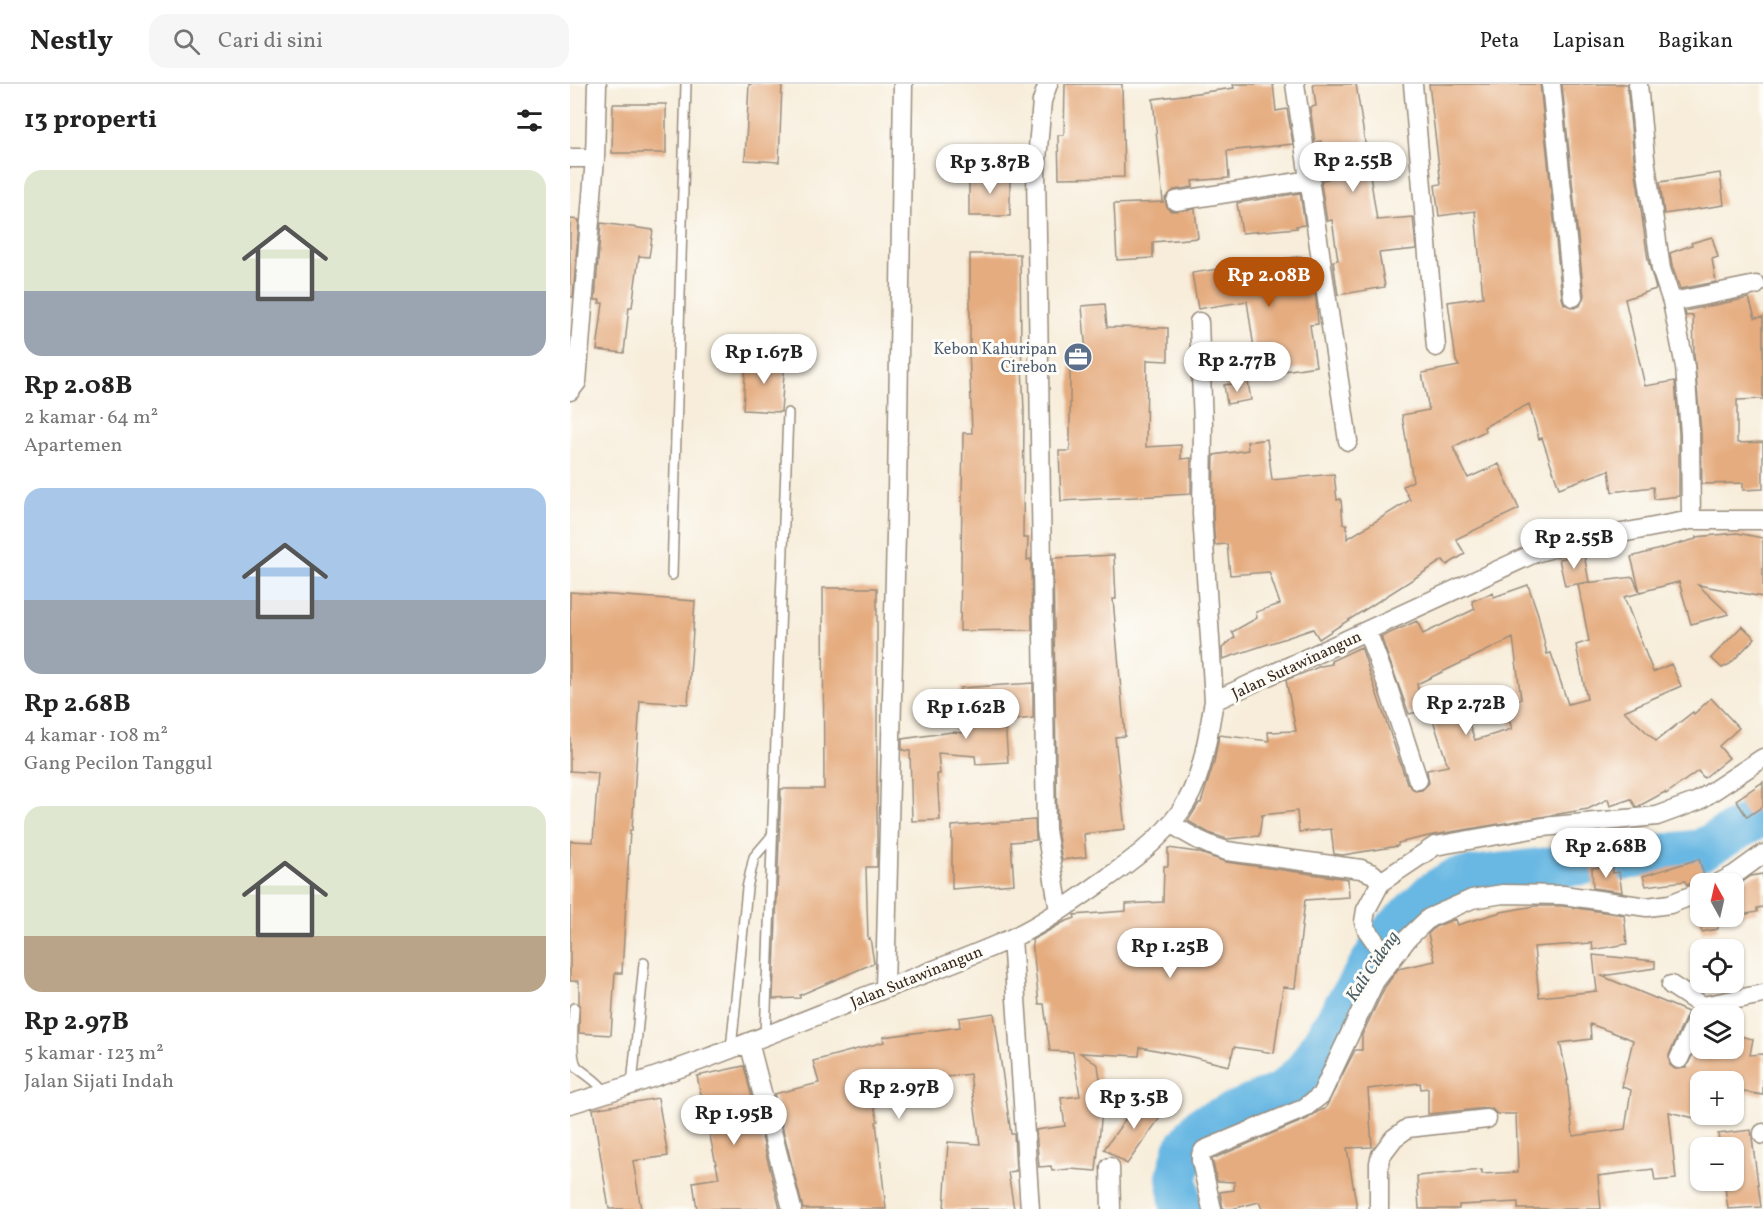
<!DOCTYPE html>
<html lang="id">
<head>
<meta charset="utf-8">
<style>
  :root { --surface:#fff; --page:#f6f6f6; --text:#222; --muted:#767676; --line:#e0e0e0; --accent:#b45309 }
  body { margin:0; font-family:Vollkorn,serif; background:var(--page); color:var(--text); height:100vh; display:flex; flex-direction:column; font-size:22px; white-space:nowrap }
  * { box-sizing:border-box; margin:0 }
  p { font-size:20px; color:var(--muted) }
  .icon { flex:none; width:33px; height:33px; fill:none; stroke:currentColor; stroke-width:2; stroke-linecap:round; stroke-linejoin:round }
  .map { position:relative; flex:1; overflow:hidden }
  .panel { display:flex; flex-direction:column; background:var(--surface); width:570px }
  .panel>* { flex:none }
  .needle { width:39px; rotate:352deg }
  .fabs { position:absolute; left:1120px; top:789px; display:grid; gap:12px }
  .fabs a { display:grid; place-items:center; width:54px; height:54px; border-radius:12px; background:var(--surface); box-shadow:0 2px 4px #0004; font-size:30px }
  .price { position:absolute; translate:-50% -51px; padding:0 14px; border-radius:21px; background:#fff; color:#222; font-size:20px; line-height:39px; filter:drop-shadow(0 2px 3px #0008) }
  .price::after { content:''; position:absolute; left:50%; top:36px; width:18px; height:14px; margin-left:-9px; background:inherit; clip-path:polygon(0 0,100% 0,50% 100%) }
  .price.on { background:var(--accent); color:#fff }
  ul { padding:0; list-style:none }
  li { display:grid; align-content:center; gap:12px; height:318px; padding:0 24px }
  li span { display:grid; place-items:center; height:186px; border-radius:18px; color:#555 }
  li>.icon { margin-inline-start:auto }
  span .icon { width:108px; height:108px; fill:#fffc; stroke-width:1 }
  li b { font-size:26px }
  h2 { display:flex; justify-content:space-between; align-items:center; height:72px; padding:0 24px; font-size:26px }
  header { display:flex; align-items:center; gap:36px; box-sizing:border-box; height:84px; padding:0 30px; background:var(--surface); border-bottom:2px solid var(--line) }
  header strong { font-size:28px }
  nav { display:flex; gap:33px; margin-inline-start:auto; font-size:21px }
  .search { width:420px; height:54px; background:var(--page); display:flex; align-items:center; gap:15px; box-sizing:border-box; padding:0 21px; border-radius:18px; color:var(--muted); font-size:22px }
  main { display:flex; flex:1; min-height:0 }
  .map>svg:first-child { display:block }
</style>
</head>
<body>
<header>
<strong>Nestly</strong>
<div class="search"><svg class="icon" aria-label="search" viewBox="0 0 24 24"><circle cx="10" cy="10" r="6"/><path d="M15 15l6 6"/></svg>Cari di sini</div>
<nav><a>Peta</a><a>Lapisan</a><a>Bagikan</a></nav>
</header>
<main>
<section class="panel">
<h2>13 properti<svg class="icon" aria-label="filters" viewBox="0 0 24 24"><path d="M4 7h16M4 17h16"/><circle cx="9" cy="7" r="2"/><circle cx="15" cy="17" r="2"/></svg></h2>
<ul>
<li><span style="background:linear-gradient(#dfe7d0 65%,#9aa5b1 0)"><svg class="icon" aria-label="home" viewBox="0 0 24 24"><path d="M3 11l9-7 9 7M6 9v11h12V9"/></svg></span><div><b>Rp 2.08B</b><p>2 kamar · 64 m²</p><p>Apartemen</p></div></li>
<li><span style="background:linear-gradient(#a9c7e8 60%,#9aa5b1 0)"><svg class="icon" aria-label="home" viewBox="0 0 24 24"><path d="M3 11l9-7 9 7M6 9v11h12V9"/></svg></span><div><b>Rp 2.68B</b><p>4 kamar · 108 m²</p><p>Gang Pecilon Tanggul</p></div></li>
<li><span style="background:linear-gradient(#dfe7d0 70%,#b9a48a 0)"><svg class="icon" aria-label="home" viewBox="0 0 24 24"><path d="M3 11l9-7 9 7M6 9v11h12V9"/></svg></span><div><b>Rp 2.97B</b><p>5 kamar · 123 m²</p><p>Jalan Sijati Indah</p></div></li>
</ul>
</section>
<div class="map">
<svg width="1193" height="1125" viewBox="0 0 1193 1125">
  <rect width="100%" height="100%" fill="#fdfcf7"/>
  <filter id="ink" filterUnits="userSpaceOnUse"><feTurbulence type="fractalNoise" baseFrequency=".0167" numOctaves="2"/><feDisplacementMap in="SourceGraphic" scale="12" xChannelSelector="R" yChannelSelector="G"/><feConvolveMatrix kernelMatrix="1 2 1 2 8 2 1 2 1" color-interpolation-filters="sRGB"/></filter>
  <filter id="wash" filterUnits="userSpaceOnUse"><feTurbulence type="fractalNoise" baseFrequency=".008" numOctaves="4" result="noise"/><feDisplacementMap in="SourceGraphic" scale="24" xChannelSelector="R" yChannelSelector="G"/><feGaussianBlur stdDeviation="1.35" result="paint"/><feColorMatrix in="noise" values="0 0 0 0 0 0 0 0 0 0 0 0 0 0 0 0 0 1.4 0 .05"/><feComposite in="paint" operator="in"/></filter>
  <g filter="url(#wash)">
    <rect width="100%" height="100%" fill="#f7edda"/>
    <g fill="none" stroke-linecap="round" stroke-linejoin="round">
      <path stroke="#69b8e3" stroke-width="42" d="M611,1125L607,1093L614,1066L632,1042L713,1008L735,987L817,853L862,809L885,795L1131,766L1193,731"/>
    </g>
    <g id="blocks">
      <path fill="#e5ac7f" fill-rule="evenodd" d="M179,0H212L209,78L175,76Z
        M495,0H552L554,93L489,94L488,51H494Z
        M663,0H703L706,27L717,25L723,60L657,67L659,94L622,97L623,103L604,106L595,114L597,124L601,127L625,125L628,154L583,158V174L547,176L544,120L593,118L583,15L664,4Z
        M743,0H786L807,136L843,133L846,165L809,169L815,203L768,211L763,177L768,176L762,136L757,137L751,100L752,96L758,95L751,57L745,58L740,23L746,22Z
        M859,0H970L992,214L994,220L1004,224L1010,222L1014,212L992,0H1057L1064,75L1078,176L1086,205L1055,215L1075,302L1105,297L1109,350V412L1084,415L1083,403L1042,408L1039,386L989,404L972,354L969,355L959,320L914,343L915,347L883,363L898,394L929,380L949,425L886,455L895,470L877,481L873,476L749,555L743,545L653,575L652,564L665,553L662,548L687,534L686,528L710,520L699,488L660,491L657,460L645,461L643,430L644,371L678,366L677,358L697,355L702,396L764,390L767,416L771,415L773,440H777V455L840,416L833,402L843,397L832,331L859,326L852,289L889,282L886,277L878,218L913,213L905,127L869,132L865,101L871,100Z
        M43,20H96V69H42Z
        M440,89V132H399V90Z
        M1150,89L1154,121L1094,130L1090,98Z
        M730,109L735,141L726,142L727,144L672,149L667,119Z
        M0,135L9,136L3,213H0Z
        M31,139L83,146L79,173L69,172L62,223H59L54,269L27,266L33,219H29L30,216H25Z
        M1142,153L1148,173L1142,175L1146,198L1110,205L1102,182L1100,169L1122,161L1121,159Z
        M400,170H450L451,261L454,327L453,454H458L457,476L461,475L462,546L390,547L393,349H402L399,263H400Z
        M731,172L733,182L741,181L746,215L748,240L740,241L746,282L688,291L677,217L628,225L622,189Z
        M1179,214L1185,234L1193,233V315L1167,316V359L1193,358V405L1173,406V399L1132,400L1131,349L1124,270L1123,231L1116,232L1115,227Z
        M535,220L537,243L598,244V277L577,276L576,363L611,361V375L621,374V410L491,417L489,367H500V281H517L512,222Z
        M176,275L215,277L211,328L173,326Z
        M678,298L681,316L657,320L654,301Z
        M1167,449L1193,454V513L1128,501L1159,530L1121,540L1109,498L1070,508L1061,473L1126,455V453Z
        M1014,470L1019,498L995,502L989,475Z
        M544,471L546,515H543L555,652L545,653L555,745L514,750L516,773L492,776L487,745L483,474Z
        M1063,493L1070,509L1054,513L1083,588L1101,580L1111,602L1054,627L1086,657L1123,628L1124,630L1141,614L1169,644L1149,662L1159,674L1134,694L1128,687L1096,710L1095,708L1069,722L1066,723L1061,715L1040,722L1038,715L1018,725L863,751L828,759V762L773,771L764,770L761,745L729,748L727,727L692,731L689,752L657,755L639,749L618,737L629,719H631L644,678L649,651L699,657L698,648L726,647L716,596L751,582L762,580L761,577L791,563L837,699L845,707L852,706L859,699L857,686L878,682L862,633L893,623L905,656L942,645L934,619L951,615L943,554L847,600L853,627L839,630L811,553L847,537L853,550L905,525L902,517L923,509L924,513L958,501L968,530L977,570L981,569L998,620L1017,615L1006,561L1019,557L1008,500Z
        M253,504H307V783H296L298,855L300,854L304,879L230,911V914L203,915L211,705H254Z
        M0,508L125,517L118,620L70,617L62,746H60L52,889H45L41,951L9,949V897H0V757L23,758L28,689L0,687Z
        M1172,542L1185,554L1160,580L1152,584L1141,574Z
        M463,599V634L435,637L438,678L406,680L405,672L368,669L370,690H367L370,736L342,737L340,667L332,666V655L382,648L393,649L390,604Z
        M1193,698V722L1177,733L1166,716Z
        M465,736L466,756L441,758L444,800L382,805V742Z
        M598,764L627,768L656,778L778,795L779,813L735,816L725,904L713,903L704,969L664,963L659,982L622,973L570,963L569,972L510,969L528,981L533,1016L526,1087L500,1085L482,1087L481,1082L469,1083L466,1046L495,1042L491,1014L510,1012L503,968L480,967L474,920H469L462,856L494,838L505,834L504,831L556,827V820L593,818L594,782H598Z
        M1129,775L1136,798L1128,797L1117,801L1115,797L1076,802L1073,792Z
        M1043,782V789L1049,788L1052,808L1023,804L1022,784Z
        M1193,790V823L1187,824V828L1147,836L1148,845L1132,848L1124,823L1131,820V832H1164V804L1181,792Z
        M965,822H992L1054,831L1057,860L1023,866L1022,859L964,863L969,913L1027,907L1023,871L1085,877V884L1032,892L1118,928L1099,971L1100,981L1105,985L1116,984L1131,954V964H1164V951L1183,955L1180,971L1193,970V1011L1164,1006V998H1131V1030H1139L1137,1037L1099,1028L1106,1095L1085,1097L1083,1085L1028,1092L1031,1125H948V1118L889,1121V1125H849L847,1092L912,1086V1090L948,1088L946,1030H927L922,1025L916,1024L858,1030V1004L851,1005L850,999L798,1005L802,1063L777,1064L787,1125H692L689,1118L662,1125H653L650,1108L664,1106V1098L647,1097L642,1075L737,1035L749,1027L755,1025L785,966H792V951L815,903L828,885L865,877L858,850L865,843L885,835L887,841L931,828ZM1020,940L1063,956L1052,1003L1061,1006L1055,1045L1003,1052L997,996H998L990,959L1021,955Z
        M424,929L441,1050H444L446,1087L438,1088L444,1125H374L378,1058L410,1060L400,990L299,1003L308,1037L306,1038L316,1125H233L204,1010L249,999L243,977L314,958L313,953L390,943L389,934Z
        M174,982L210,1125H127L123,1098L149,1094L127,992Z
        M572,1012L594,1028L557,1080L534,1065Z
        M88,1014L98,1072L63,1077L71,1125H39L23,1025Z
        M1181,1046L1191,1123L1158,1125L1154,1096H1164V1064H1150L1148,1050Z"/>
    </g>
  </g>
  <g filter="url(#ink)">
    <use href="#blocks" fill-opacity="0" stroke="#998c7c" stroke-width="1.5"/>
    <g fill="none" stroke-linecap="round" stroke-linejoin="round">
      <g stroke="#998c7c" stroke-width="12">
        <path id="lane" d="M102,491L116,0
          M4,924C3,938 0,976 8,984C19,993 28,997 36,1009
          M195,953L218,329
          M161,965L177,804L184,773L202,752
          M62,1001L74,879"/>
      </g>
      <g stroke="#998c7c" stroke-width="21">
        <path id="street" d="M478,0L472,17L466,87L476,746L489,827
          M725,0L778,357
          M843,0L866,263
          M981,0L1003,213
          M1068,0L1075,74L1091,185L1102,218L1115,283L1120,350L1121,436
          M0,74H25
          M606,117L741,96
          M1102,218L1186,201
          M629,238L633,341L632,430L644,617
          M0,307L7,298L25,74L27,0
          M797,547L818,603L848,696
          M601,739C619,752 635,761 657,767L791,785L803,790L811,798
          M1147,800L1164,791L1193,770
          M442,854L460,1125
          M819,877L797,846L794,838L796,826L811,798L865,762L973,743L1087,732L1128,717L1193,674
          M1101,901L1133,922
          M315,905L327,408L333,0
          M179,958L222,1125
          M1109,975L1133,922L1193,910
          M0,1020C96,992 188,955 281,918C334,897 388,878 440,855C473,840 503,818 533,797C560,778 590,756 610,728C633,696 637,655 644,617L965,469L1004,458L1121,436H1193
          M1193,1049V1051
          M540,1083L541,1125
          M642,1125L631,1077V1071L634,1066L733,1025L751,1011L805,897L838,854L859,834L902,815L933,810L993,811L1077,823L1100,820L1131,808
          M809,1125V1079L811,1071L824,1054L838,1044L917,1035"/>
      </g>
      <use href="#lane" stroke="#fff" stroke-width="9"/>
      <use href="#street" stroke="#fff" stroke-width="18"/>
    </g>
  </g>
  <defs>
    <g id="office-disc" transform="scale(1.5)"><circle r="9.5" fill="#5c6f8a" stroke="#fdfcf7"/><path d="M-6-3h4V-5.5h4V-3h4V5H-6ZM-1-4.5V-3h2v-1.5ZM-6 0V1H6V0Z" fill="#fff"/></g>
  </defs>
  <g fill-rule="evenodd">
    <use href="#office-disc" x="508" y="273"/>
  </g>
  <g text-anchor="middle" stroke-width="6" stroke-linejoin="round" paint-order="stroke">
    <g font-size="16" fill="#4e5e75" stroke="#fdfcf7" text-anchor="end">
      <text x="487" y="270">Kebon Kahuripan<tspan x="487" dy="18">Cirebon</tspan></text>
    </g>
    <g font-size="16" fill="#3b2a1e" stroke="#fdfcf7">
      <text transform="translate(726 580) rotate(-25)" y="6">Jalan Sutawinangun</text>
      <text transform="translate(346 892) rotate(-22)" y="6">Jalan Sutawinangun</text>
    </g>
    <g font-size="18" font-style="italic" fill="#4b5c63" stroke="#fdfcf7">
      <text transform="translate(802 882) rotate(-56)" y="6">Kali Cideng</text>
    </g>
  </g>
</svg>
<div class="fabs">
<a><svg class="needle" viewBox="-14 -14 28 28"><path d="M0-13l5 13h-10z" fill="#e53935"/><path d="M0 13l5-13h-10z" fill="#767676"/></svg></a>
<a><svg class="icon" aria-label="locate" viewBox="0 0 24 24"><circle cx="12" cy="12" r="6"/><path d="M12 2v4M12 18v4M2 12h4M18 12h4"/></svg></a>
<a><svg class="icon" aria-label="layers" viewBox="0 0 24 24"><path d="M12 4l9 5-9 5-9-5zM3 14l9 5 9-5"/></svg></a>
<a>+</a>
<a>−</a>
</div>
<b class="price" style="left:783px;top:109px">Rp 2.55B</b>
<b class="price" style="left:420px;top:111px">Rp 3.87B</b>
<b class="price on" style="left:699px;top:224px">Rp 2.08B</b>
<b class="price" style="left:194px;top:301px">Rp 1.67B</b>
<b class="price" style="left:667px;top:309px">Rp 2.77B</b>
<b class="price" style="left:1004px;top:486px">Rp 2.55B</b>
<b class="price" style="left:896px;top:652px">Rp 2.72B</b>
<b class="price" style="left:396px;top:656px">Rp 1.62B</b>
<b class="price" style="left:1036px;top:795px">Rp 2.68B</b>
<b class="price" style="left:600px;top:895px">Rp 1.25B</b>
<b class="price" style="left:329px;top:1036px">Rp 2.97B</b>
<b class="price" style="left:564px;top:1046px">Rp 3.5B</b>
<b class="price" style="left:164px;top:1062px">Rp 1.95B</b>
</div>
</main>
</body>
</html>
